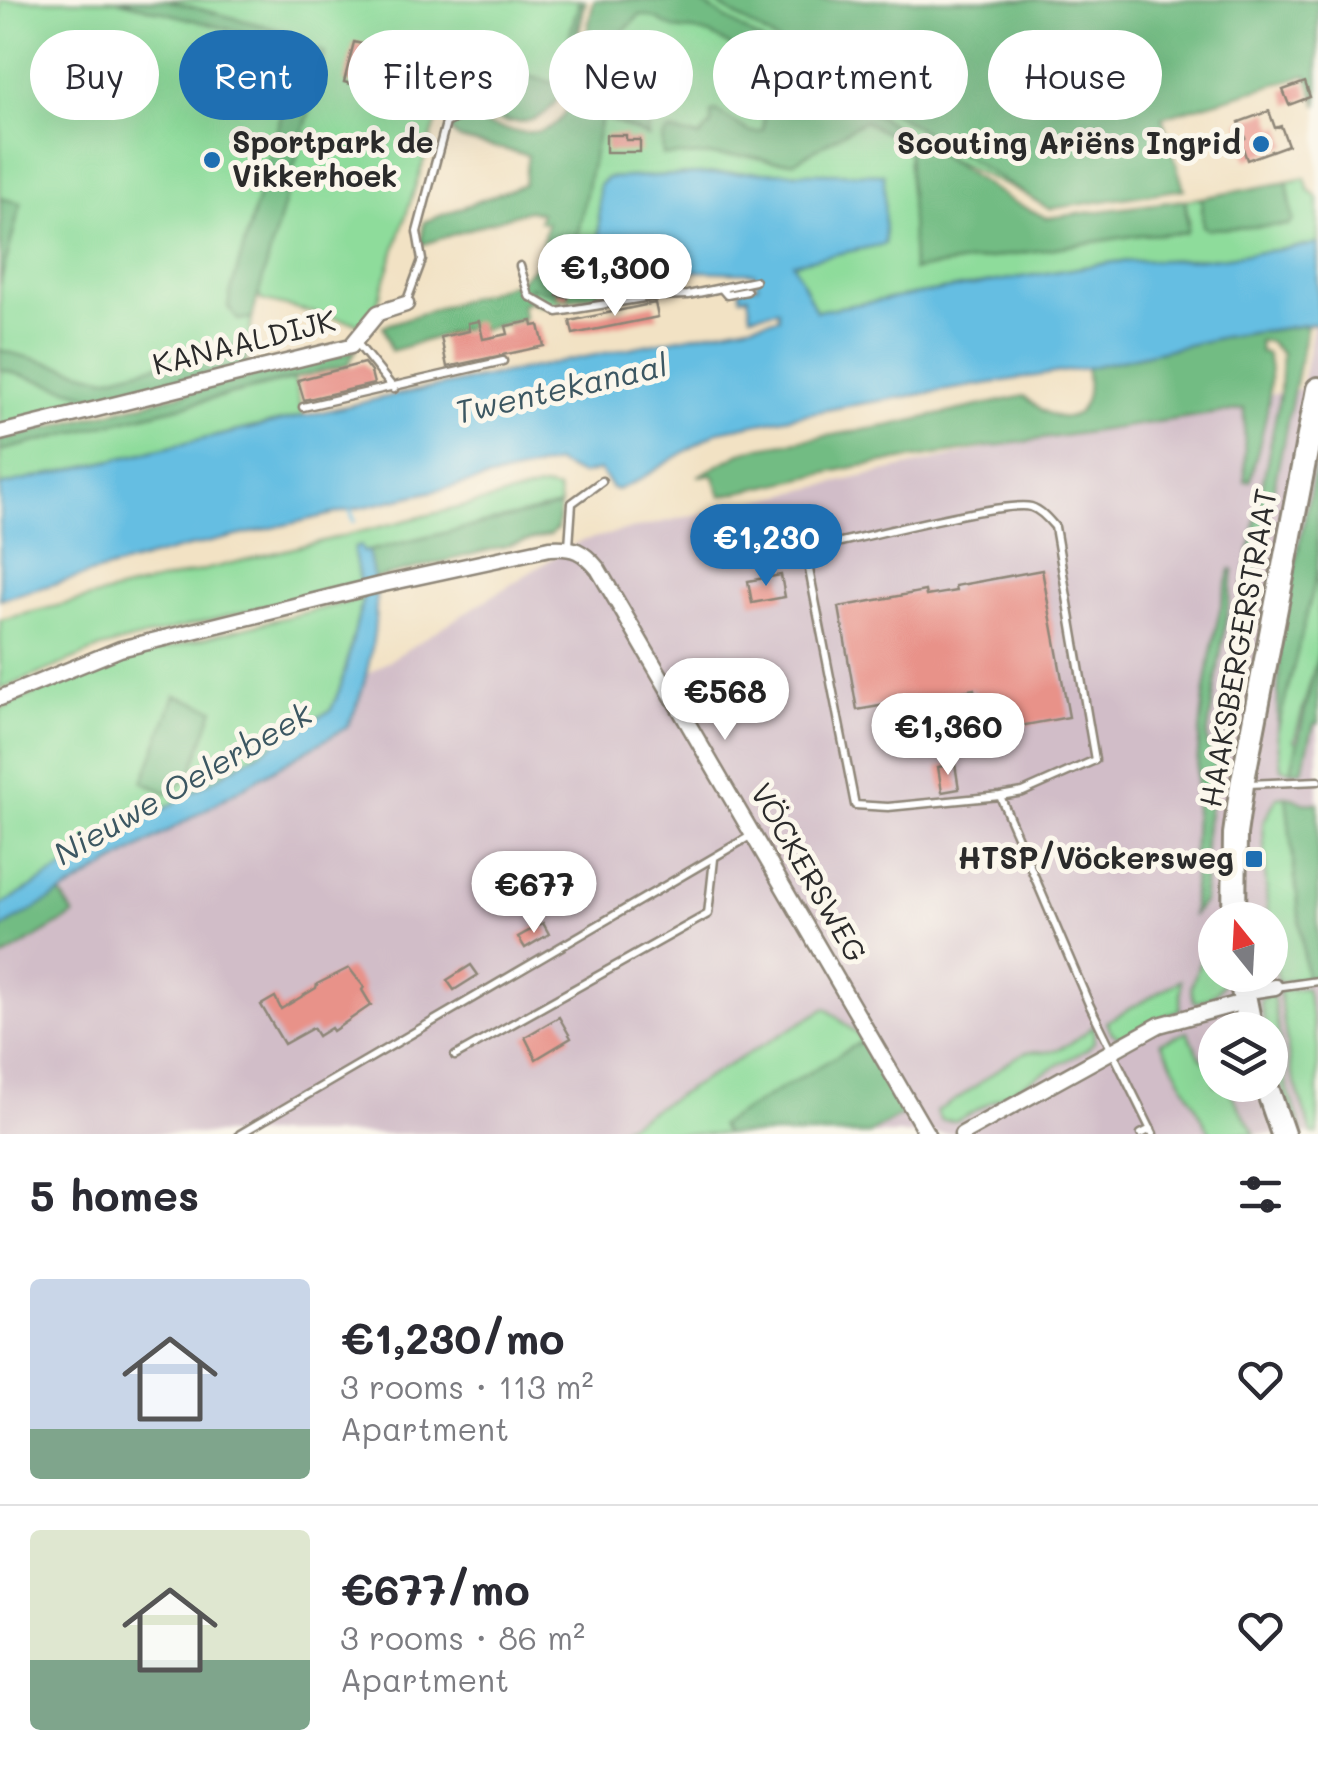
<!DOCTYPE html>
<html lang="en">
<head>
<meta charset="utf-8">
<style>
  :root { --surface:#fff; --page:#f7f7f7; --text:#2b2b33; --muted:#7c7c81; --line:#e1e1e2; --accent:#1f6fb2 }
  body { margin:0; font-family:Mali,sans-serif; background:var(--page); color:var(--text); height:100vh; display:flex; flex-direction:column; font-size:38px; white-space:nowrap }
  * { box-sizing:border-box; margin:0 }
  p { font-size:32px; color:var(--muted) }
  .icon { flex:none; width:55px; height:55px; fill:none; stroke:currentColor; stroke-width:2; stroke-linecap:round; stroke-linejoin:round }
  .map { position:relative; height:1134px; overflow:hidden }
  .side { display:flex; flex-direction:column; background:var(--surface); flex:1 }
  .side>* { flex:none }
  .banner { position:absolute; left:30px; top:30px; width:1260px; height:90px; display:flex; gap:20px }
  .needle { width:65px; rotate:342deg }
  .fabs { position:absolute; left:1198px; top:902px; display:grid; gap:20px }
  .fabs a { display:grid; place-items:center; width:90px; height:90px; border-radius:50%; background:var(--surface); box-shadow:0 10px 40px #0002; font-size:50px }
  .price { position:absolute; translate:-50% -85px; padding:0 22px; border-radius:35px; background:#fff; color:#222; font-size:32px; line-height:65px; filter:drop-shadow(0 2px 5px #0008) }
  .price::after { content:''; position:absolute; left:50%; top:60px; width:30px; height:22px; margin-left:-15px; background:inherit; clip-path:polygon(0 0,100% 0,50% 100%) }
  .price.current { background:var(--accent); color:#fff }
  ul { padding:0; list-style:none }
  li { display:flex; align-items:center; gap:30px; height:250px; padding:0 30px }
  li+li { border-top:2px solid var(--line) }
  li span { display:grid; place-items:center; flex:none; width:280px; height:200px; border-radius:10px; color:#555 }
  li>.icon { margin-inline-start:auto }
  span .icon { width:120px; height:120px; fill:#fffc; stroke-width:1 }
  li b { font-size:42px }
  h2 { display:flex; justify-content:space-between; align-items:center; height:120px; padding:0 30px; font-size:42px }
  .pill { padding:0 35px; border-radius:45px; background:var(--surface); box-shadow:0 10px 40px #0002; font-size:35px; line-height:90px }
  .pill.current { background:var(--accent); color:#fff }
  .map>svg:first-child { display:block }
</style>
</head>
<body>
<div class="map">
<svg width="1318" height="1134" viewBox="0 0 1318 1134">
  <rect width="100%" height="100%" fill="#fbf7ec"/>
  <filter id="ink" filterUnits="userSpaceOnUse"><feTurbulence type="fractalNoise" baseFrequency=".01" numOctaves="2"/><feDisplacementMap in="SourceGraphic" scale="20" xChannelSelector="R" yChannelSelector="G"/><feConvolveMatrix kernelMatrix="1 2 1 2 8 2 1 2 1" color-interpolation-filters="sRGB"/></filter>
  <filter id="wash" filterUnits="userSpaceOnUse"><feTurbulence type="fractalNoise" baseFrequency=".0048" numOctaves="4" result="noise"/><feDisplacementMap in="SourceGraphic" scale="40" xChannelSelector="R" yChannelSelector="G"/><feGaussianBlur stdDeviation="2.25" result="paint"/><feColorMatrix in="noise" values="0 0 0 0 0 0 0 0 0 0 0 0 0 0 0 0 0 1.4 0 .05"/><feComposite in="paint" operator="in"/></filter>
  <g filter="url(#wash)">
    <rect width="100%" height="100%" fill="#f2e2c4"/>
    <path fill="#d1bdc8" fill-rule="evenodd" d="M1318,303V1134H0V904L580,541L1077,428L1301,389ZM1215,920H1270V975H1215ZM1215,1030H1270V1085H1215Z"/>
    <path fill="#8edc9b" stroke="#5c8463" stroke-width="2.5" fill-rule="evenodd" d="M0,0H586L565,93L508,123L441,108L376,307L361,324L261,300L248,265L240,263L228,307L238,320L252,318L249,342L106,378L0,350V284L21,204L0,198Z
      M614,0H1318L1308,73L1159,116L1050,206L927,149L908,146L914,270L1138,235L1185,233L1189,221L1185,200L1201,198L1203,227L1208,229L1289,225L1291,206L1287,182L1305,178L1309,191L1318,198V244L1221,258L1114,262L816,311L801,285L753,172L607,178L599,185V293L538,306L532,301L529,285L568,297L588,170L600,122L604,117L648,137L624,106L591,85ZM678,141L764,144L772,161Z
      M0,369L106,400L0,427Z
      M294,379L303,416L0,486V451Z
      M543,487L558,490L560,506L363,552L355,548L361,582L101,648L0,690V620Z
      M1318,570V654L1294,741L1298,742L1291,771L1281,768L1277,732Z
      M363,598L341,686L331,710L0,906V709C115,654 241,630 363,598Z
      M1286,796L1306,978L1278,982L1267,905L1263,823L1277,797Z
      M1212,922H1215V975H1226C1223,990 1210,1001 1194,1002L1191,988Z
      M1181,980L1180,1009L1122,1038L1112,1033L1106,1022Z
      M1306,988L1318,1046V1134H1312L1291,1071L1279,991Z
      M1267,995L1273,996L1287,1088L1304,1134C1288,1115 1270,1057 1270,1030H1266L1260,1001Z
      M826,1008L864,1040L720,1125L725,1134H611Z
      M1093,1025L1094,1042L1087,1049L956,1121L941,1120L936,1111C968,1096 991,1071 1022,1054C1031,1049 1036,1052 1045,1052C1062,1051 1083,1036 1093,1025Z
      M1188,1032L1200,1057L1215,1069V1085H1226L1255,1134H1211L1161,1042Z"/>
    <path fill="#72bc83" stroke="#4e7457" stroke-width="2.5" d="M117,0H166L288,32L285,44Z
      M579,0H583C572,48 572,136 503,120L509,87L464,76L463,90L432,82L436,51L557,84Z
      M594,0H697L1013,202L1047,218L1185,200L1188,229L1185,233L1138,235L913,270L908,146L864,121L794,162L772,161L749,156L663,155C662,146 660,137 669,131L700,137L711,125V112L716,111L750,132H759L763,130C768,85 746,44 700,32C692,30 684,31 676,29C663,25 653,14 640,15C616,39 593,56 616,89C630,109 625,109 648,123L649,137L605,117L600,122L572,264L563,262L562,266H557L555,279L560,281L557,296L530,286L532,301L522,304L524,319L475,331L473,326L391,351L383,326L518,282L538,263L547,223L539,221L541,213L528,210L421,245L424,222L524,184L528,155L459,139L448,128L449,124C466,117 484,125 502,129C557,142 569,118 579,69C584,46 589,23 594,0Z
      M710,0H1318V106L1307,75L1162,117L1184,189L1049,209Z
      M301,46L322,51L325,55L252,318L238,320L228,307L230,295Z
      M1287,182L1293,221L1289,225L1208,229L1203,227L1201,198Z
      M0,198L21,203L0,284Z
      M1307,325L1222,742L1219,737L1238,613L1280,393L1282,354L1269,341H1259L1260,352L1266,353C1279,386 1258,446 1250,481H1245L1244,409L854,467L721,496L713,474L698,476L741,453L761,447L887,426L1024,396C1034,404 1047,416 1060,417C1088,420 1090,388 1086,368L1223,337Z
      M249,342L246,365L106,400L0,369V350L106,378Z
      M356,350L348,365L0,451V440Z
      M1318,453V570L1277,732L1280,638Z
      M560,506L557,529L550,535L373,579L368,551Z
      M1231,569L1234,570L1207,737L1208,748L1217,755L1205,840L1204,901L1193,915C1193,797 1197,682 1231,569Z
      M1318,654V723L1314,724L1302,771H1291Z
      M175,695L214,709L190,777L167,793L143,782Z
      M1286,796L1303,802L1318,803V976L1306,978Z
      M60,893L74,915L0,959V929Z
      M864,1040L907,1112L869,1134H725L720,1125Z"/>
    <path fill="#65bee2" stroke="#487486" stroke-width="2.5" d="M753,172L884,174L885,244L793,263L816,311L1114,262L1220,258L1318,244V323L1223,337L1086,368L847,406L719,431L637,481L617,490L612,488L599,470L581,475L556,463L180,549L0,599V486L391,396L779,318L778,310L751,315L748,296L741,297L740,289L758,285L754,273L600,268L599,185L607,178Z
      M361,546L363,552L368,551C371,566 375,582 376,597C377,635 365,694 347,727L0,929V906L331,710L341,686L363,598L354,553L355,548Z"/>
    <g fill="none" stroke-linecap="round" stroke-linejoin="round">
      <path stroke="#65bee2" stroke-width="4" d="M351,511L354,521"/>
    </g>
    <g id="blocks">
      <path fill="#e89289" d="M354,42L459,68L456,80L424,72L414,107L358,90L359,86L344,82Z
        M1305,82L1310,97L1289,105L1283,90Z
        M1269,111L1275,128L1281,126L1288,145L1247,160L1240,140L1245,138L1239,122Z
        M606,135H626V140H640V152H606Z
        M558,262L574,264L568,298L557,296L560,281L555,280Z
        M655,303L658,317L573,334L570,321Z
        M479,321L483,339L508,334L506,326L532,321L533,326L539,325L544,346L447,367L441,337L469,331L468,323Z
        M364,363L371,372L374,384L304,400L298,380Z
        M1042,570L1069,717L982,733L974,689L857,710L839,607L925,591L926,596L956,591L955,586Z
        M781,575L785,597L752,603L748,581Z
        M955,764L959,789L942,792L938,767Z
        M543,923L549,934L525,948L518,937Z
        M471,965L478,975L454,990L447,980Z
        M349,968L364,987L362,990L371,1005L333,1031L331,1028L318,1036L313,1028L284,1044L261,1005L275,997L281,1009L316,988L317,984Z
        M559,1017L571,1038L536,1059L525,1037Z"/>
    </g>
  </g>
  <g filter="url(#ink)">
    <use href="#blocks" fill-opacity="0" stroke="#8e8678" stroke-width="2.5"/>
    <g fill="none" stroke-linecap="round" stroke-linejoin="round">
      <g stroke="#8e8678" stroke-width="11">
        <path id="lane" d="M520,266L529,296L557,312L656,296L688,295L755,281
          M721,288L727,295L747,291
          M406,303L422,260L417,232L446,123L458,117
          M357,343L394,389
          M303,407L503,361
          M569,546L572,503L602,481
          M1248,784L1318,781
          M1000,796L888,807L855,805L806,554L820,547C856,539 1006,500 1031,507C1041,510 1049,520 1055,527L1095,760L1023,792L1000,796L1089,1004L1153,1134
          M1276,987L1318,981
          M455,1056L708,914L714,859
          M240,1134L752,835
          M1141,1134L1151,1129"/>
      </g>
      <g stroke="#8e8678" stroke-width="19">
        <path id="street" d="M0,433L351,346L378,313L406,304
          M0,698L120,649L379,585L550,548C573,546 583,551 598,569L927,1134
          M1242,992L1275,987
          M962,1134L1159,1025L1244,1002"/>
      </g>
      <g stroke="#8e8678" stroke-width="28">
        <path id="primary" d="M1234,920L1235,834L1242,785L1318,389
          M1240,975L1251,1030
          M1266,1085L1283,1134"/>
      </g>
      <use href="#lane" stroke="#fff" stroke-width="6"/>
      <use href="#street" stroke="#fff" stroke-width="14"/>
      <use href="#primary" stroke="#fff" stroke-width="22"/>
    </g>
  </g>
  <g fill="#1f6fb2" stroke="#fbf7ec" stroke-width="4">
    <circle cx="1261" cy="144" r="10"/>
    <circle cx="212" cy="160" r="10"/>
    <rect x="1244" y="849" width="20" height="20" rx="5"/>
  </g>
  <g text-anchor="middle" stroke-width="10" stroke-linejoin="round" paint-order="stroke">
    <g font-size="30" font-weight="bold" fill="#2b2b2b" stroke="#fbf7ec" text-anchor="end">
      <text x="232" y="153" text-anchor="start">Sportpark de<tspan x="232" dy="34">Vikkerhoek</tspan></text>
      <text x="1241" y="154">Scouting Ariëns Ingrid</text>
      <text x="1234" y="869">HTSP/Vöckersweg</text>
    </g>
    <g font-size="30" fill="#2b2b2b" stroke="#fbf7ec">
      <text transform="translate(244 343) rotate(-14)" y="10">KANAALDIJK</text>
      <text transform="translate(1239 648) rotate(-80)" y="10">HAAKSBERGERSTRAAT</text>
      <text transform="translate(808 873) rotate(60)" y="10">VÖCKERSWEG</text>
    </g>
    <g font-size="32" font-style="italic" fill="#3c5762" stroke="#fbf7ec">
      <text transform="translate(561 389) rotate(-13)" y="11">Twentekanaal</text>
      <text transform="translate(183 784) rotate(-30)" y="11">Nieuwe Oelerbeek</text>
    </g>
  </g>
</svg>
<div class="fabs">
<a><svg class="needle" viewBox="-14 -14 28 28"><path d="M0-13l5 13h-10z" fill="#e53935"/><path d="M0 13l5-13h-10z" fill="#7c7c81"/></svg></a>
<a><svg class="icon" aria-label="layers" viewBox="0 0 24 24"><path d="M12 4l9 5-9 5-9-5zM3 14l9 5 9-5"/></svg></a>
</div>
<b class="price" style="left:615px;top:319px">€1,300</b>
<b class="price current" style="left:766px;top:589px">€1,230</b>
<b class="price" style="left:725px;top:743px">€568</b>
<b class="price" style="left:948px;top:778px">€1,360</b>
<b class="price" style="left:534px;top:936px">€677</b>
<div class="banner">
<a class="pill">Buy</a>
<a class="pill current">Rent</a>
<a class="pill">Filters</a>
<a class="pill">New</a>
<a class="pill">Apartment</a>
<a class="pill">House</a>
</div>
</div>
<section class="side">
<h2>5 homes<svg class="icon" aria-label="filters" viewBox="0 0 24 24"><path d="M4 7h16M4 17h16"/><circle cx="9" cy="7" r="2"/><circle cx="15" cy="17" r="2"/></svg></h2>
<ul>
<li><span style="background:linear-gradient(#c9d6e8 75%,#7fa58c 0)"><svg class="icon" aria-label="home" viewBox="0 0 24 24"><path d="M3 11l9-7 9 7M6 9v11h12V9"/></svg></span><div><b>€1,230/mo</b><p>3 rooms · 113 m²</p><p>Apartment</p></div><svg class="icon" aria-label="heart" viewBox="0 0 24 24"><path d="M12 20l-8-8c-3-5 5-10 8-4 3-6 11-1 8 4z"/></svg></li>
<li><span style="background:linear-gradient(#dfe7d0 65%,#7fa58c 0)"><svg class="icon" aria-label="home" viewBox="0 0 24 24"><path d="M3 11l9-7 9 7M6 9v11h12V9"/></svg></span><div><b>€677/mo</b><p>3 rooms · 86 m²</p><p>Apartment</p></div><svg class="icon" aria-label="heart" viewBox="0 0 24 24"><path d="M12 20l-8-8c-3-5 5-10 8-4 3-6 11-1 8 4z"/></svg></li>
</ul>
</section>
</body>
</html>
